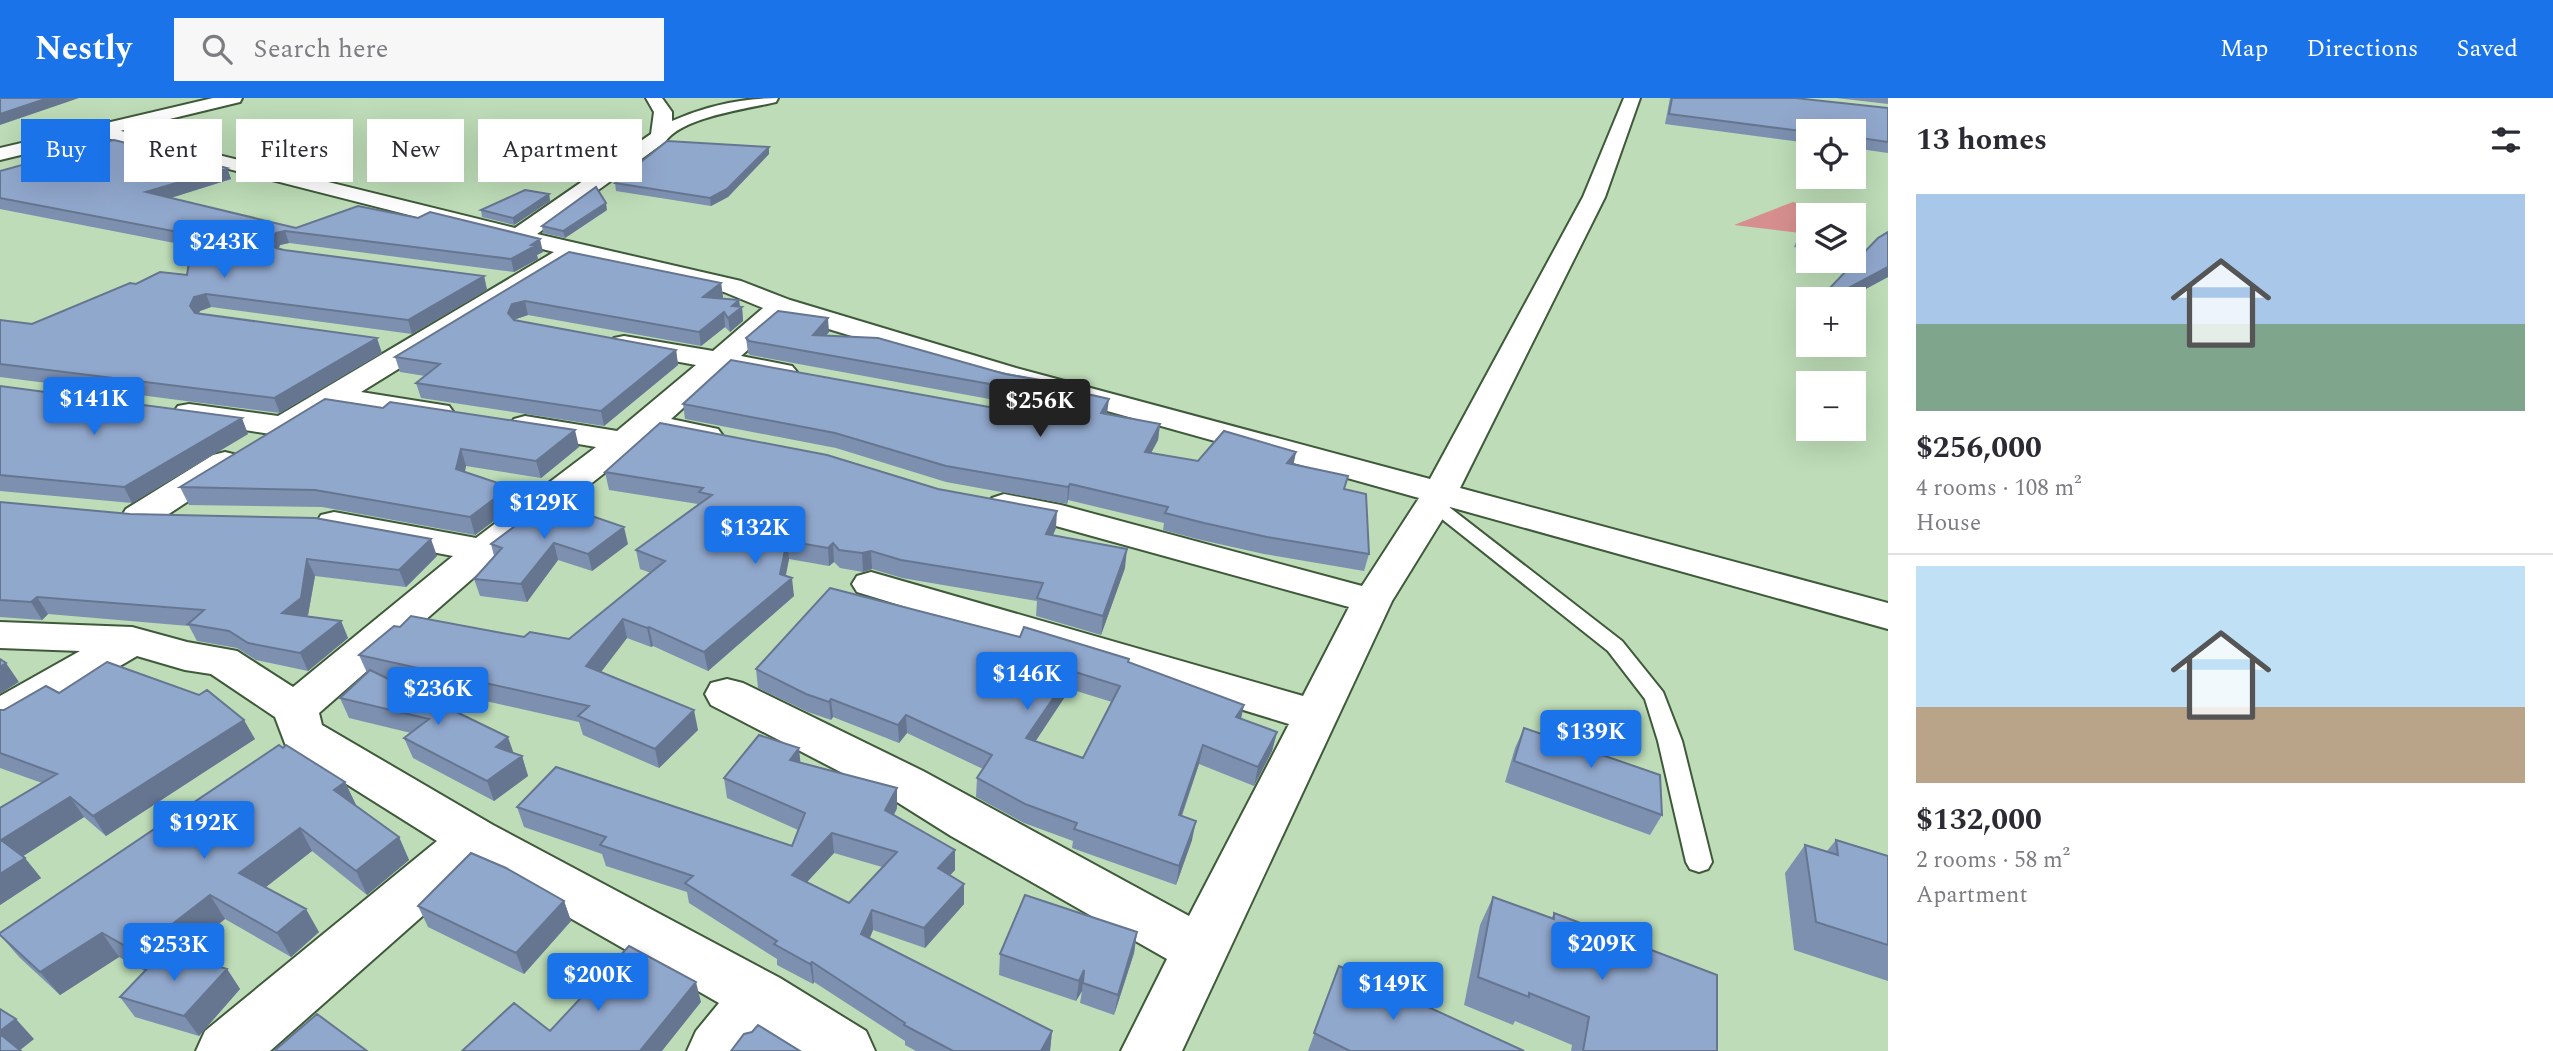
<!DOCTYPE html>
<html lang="en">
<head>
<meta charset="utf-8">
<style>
  :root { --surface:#fff; --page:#f7f7f7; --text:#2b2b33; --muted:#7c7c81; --line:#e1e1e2; --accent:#1a73e8 }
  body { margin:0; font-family:Spectral,serif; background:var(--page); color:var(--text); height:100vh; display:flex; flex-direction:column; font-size:26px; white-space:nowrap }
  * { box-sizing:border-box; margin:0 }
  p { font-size:23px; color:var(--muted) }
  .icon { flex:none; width:38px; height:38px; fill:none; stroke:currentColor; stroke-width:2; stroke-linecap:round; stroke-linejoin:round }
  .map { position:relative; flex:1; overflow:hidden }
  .side { display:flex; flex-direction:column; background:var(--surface); width:665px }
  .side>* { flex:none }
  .hud { position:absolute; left:21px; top:21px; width:665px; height:63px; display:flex; gap:14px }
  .buttons { position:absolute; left:1796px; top:21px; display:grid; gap:14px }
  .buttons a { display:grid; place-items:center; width:70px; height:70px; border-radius:0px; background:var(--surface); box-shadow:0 7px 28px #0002; font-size:35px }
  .price { position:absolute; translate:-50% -60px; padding:0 16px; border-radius:7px; background:var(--accent); color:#fff; font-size:23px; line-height:46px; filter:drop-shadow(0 2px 4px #0008) }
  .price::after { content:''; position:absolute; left:50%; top:42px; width:21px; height:16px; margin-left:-10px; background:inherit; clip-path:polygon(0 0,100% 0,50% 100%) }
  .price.selected { background:#222; color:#fff }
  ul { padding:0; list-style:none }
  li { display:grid; align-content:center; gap:14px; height:371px; padding:0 28px }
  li+li { border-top:2px solid var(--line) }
  li span { display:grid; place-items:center; height:217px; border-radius:0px; color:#555 }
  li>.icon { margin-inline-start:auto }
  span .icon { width:126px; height:126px; fill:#fffc; stroke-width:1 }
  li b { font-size:30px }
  h2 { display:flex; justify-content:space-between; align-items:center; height:84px; padding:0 28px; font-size:30px }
  .tag { padding:0 24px; border-radius:0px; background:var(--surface); box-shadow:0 7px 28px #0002; font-size:24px; line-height:63px }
  .tag.selected { background:var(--accent); color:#fff }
  header { display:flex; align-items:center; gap:42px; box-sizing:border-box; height:98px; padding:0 35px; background:var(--accent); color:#fff }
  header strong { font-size:33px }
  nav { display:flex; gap:38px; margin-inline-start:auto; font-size:24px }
  .search { width:490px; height:63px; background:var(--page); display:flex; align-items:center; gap:18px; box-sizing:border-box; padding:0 24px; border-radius:0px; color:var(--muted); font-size:26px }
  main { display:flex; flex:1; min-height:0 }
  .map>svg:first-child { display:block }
</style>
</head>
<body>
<header>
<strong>Nestly</strong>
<div class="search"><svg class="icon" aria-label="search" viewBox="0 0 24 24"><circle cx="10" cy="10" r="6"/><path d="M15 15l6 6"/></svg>Search here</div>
<nav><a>Map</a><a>Directions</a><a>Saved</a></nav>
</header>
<main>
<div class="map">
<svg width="1888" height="953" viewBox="0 0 1888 953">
  <rect width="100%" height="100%" fill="#bddcb7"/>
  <path fill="#d68f8e" d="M1793,104L1843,117H1808V136L1734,127Z"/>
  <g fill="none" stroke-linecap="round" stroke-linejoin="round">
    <g stroke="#3f5a3a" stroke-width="4">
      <path id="lane" d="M1434,401L1440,402L1622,543L1663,594L1682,643L1712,764L1708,771L1699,774L1690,771L1686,764L1658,643L1645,601L1608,553L1428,410L1425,406L1428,402Z"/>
    </g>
    <g stroke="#3f5a3a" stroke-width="4">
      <path id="street" d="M646,0H662L672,14V23C706,8 741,0 778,0L776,4C747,11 682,19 665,44L537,136L741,183L790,202L1016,270L1430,381L1583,99L1624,0H1640L1605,99L1460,390L1888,505V531L1450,409L1392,503L1182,953H1121L1167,861L951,738L889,699L711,607L705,596L711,585L727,581L743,585L923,673L1189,818L1289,626L857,494L852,486L857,478L871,474L1303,598L1349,509L1056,428L992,414L986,407L992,400L1004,396L1061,407L1362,488L1419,400L996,282L786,218L741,258L792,268L797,274L792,280L782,283L725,272L671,321L718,331L723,338L718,345L707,348L653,337L496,460L319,615L322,627L493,727L780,880L866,933L875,953H793L767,936L754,953H687L696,933L719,905L479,768L270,953H196L205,933L437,743L286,648L275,619L211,576L185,572L137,558L16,629L0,634V598L80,553L0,550V524L132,529L187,544L237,553L293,589L453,458L321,433L316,425L321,417L334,414L476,440L596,349L514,335L509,328L514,321L525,318L617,333L696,267L614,252L610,246L614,240L624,238L713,253L763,210L724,194L578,160L361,294L449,308L454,315L449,322L438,324L337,308L295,335L284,338L178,322L173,315L178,308L189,306L278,318L554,154L95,37L92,33L101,28L515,130L651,36L654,14Z
        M225,354L237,357L242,364L237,371L152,427L139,430L126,427L121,419L126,411L213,357Z"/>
    </g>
    <g stroke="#3f5a3a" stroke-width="4">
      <path id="secondary" d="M213,0H242L240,4L0,62V50Z"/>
    </g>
    <use href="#lane" fill="#fff" fill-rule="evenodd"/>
    <use href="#street" fill="#fff" fill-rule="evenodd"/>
    <use href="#secondary" fill="#fff" fill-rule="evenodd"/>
  </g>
  <path fill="#7d90b0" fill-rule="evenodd" d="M1670,0H1795L1888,10V55L1853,50V33H1808V45L1665,26Z
    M1836,0H1888V6Z
    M769,56L728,99L711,108L616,93L615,85Z
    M227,70L231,81L171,100L296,130L543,154L537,157L538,161L514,174L289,145L280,147L279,150L284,152L484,178L487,192L412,236L211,209L200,213L199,215L382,255L280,315L0,279V222L32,226L136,186L187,177L197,155L195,149L0,111V73Z
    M549,96L550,103L514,127L482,119L481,112Z
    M607,112L565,140L543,135L542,128Z
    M1808,133V153L1794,149L1799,137Z
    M1888,134V179L1847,201H1822L1824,196L1854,166L1843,163H1853V152L1862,154L1859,161Z
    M569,154L721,185L723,199L722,200L739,202L740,209H742L743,223L730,234L725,229L701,248L528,217L516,221L515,222L676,252L678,267L604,328L421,300L416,285L425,278L400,274L395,259Z
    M829,234L826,238L1046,283V287L1107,316L1160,326L1158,342L1151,355L1198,363L1296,354L1293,366L1344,391L1369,456L1364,473L1264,456L1201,442L1163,432L1164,425L1068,402L1067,406L946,384L836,350L685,321L683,306L1000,311L1013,308L1011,305L750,257L748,255L746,240Z
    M0,288L248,336L132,405L0,393Z
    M325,301L579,349L541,380L466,368L465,374L510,389L515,407L475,437L322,409L189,407L180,389Z
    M605,374L1056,430L1053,437L1125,470L1101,537L1036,518L1037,503L902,480L872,471L863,474L840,470L834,464L829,468L789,461L785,478L794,498L708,573L653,548L651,549L627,540L601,574L698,632L659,670L583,637L579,624L388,581L513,655L522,658L528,678L494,703L413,660L404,640L411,635L349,620L340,600L367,575L359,557L524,539L569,541L651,475L640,471L636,452L698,406L609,392Z
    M548,403L628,446L592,473L558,462L527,504L480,498L474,481L494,458L491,446Z
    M0,404L437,458L406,489L315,478L308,517L307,518L341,523L348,540L308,573L256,562L237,550L197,543L189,528L48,516L42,522L0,519Z
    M1020,539L1129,565L1241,621L1277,634L1272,653L1254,688L1199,666L1182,718L1192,742L1176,787L1072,750L1073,743L1024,725L976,699L977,680L983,671L907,635L899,645L833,619L831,622L808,614L758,590L756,571ZM1070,591L1112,604L1083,660L1035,644Z
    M59,595L255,641L106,738L84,719L23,758L41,780L0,807V710L42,685L0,670V612Z
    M1524,630L1662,717L1650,737L1505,684L1515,650Z
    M283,650L345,684L356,707L399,739L409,762L367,797L312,753L266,789L319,834L291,859L225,821L179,857L227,871L240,891L199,938L135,919L120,899L145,873L119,859L60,897L19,859L0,837Z
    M800,664L897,690V710L894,717L955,772L950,777L964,806L925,850L873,832L869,841L1052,933L1050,953H916L905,947V943L814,884L813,886L777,867V861L689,805L687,794L606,768L602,756L524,729L517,709L792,748L798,732L727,700L724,680ZM834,755L882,769L849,805L807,784Z
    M1836,742L1888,758V883L1794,852L1785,775L1805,747L1827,753Z
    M1493,799L1551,821L1554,815L1717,953H1571L1572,947L1515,923L1513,927L1464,907L1480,827Z
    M564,803L571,823L524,876L428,829L418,808Z
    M1137,834L1134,855L1114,917L1080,905L1082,893L1076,903L999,877L1000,856Z
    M1339,868L1524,953H1308Z"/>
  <path fill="#667690" d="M48,0H79L0,27V16Z
    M769,49V56L728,99L711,108L710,100Z
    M227,70L231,81L151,106L146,94Z
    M549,96L550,103L514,127L513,120Z
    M606,105L607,112L565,140L563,133Z
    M285,133L289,145L280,147L275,157L270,144L276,135Z
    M540,141L543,154L537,157L538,161L514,174L511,161Z
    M1888,169V179L1847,201H1828Z
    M484,178L487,192L412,236L408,222Z
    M721,185L723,199L705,213L703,199Z
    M206,196L211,209L200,213L196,221L190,208L194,199Z
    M739,202L740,210L742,209L743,223L730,234L728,220L732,208Z
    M525,203L528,217L516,221L512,229L508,215L512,206Z
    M724,214L725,229L701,248L699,234Z
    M828,220L829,234L814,251L813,237Z
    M377,240L382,255L280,315L274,300Z
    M676,252L678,267L604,328L601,313Z
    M1109,301L1107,316L1101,315Z
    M242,320L248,336L132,405L124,389Z
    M1160,326L1158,342L1143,370L1145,354Z
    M575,332L579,349L541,380L536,363Z
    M461,351L466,368L461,388L456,371Z
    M1296,354L1293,369L1287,365Z
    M1070,386L1068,402L1067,406L1068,389Z
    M510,389L515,407L475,437L470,419Z
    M1057,413L1056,430L1045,454L1046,436Z
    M624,429L628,446L592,473L588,456Z
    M431,441L437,458L406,489L399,472Z
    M787,443L789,461L784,487L792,480L794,498L708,573L704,554L780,476Z
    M554,445L558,462L527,504L521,486Z
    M833,445L834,464L829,468L828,450Z
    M1127,451L1125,470L1101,537L1103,518Z
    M871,453L872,471L863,474L862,455Z
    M307,461L315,478L308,517L290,533L282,515Z
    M37,499L48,516L42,522L31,504Z
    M623,521L627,540L591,587L586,568Z
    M341,523L348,540L308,573L300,555Z
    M649,529L653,548L651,549L647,530Z
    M6,565L19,584L0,596V569Z
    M1072,573L1070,591L1025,659L1026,640Z
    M831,601L833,619L831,622L829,604Z
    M1244,607L1240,626L1236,619Z
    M694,612L698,632L659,670L655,651Z
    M906,617L907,635L899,645L898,627Z
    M244,622L255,641L106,738L93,718Z
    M1277,634L1272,653L1254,688L1258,669Z
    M508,639L515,659L496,649Z
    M1203,647L1199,666L1175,736L1179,717Z
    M799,650L801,670L790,662Z
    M522,658L528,678L494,703L487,683Z
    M345,684L356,707L334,692Z
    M897,690V710L886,732L885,712Z
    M70,699L84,719L17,762L1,742Z
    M1196,723L1192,742L1176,787L1179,768Z
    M300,730L312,753L253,799L239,775Z
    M832,735L834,755L795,797L792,777Z
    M399,739L409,762L367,797L356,773Z
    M955,752V772L938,790V770Z
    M25,760L41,780L0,807V776Z
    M964,786V806L925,850L924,830Z
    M210,797L225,821L154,877L136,854Z
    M564,803L571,823L524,876L516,855Z
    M306,811L319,834L291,859L277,835Z
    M872,812L873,832L863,857L861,836Z
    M1137,834L1134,855L1114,917L1118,897Z
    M102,835L119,859L60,897L40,874Z
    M812,864L814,884L813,886L810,866Z
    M227,871L240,891L199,938L184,918Z
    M1084,872L1082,893L1076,903L1079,883Z
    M696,884L701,904L662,953H640Z
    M16,921L34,941L19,953L0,936V933Z
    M1052,933L1050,953H1041Z"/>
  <path fill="#91a8cd" stroke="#667690" stroke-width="2" fill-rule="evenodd" d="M0,0H48L0,16Z
    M1672,0H1795L1888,10V44L1853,39V33L1808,34L1669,16Z
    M114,42L227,70L146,94L296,130L358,108L418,120L430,114L540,141L531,147L535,148L511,161L285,133L276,135L270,144L276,150L284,152L484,178L408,222L206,196L194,199L190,208L195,215L377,240L274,300L0,266V222L32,226L130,185L136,186L160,174L187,177L190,158L211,148L193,144L194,137L0,100V73Z
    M667,43L769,49L727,91L710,100L615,85Z
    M596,89L606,105L563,133L542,128Z
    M525,92L549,96L513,120L481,112Z
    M1853,129L1862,154L1853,152Z
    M1808,133V140L1799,137Z
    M1888,134V169L1828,201L1824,196L1878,140Z
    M569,154L721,185L703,199L739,202L732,208L742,209L728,220L724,214L699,234L525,203L512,206L508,215L514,222L676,252L601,313L416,285L440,266L395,259Z
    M778,213L828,220L813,237L878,240L1005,276L1046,283L1044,286L1109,301L1101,315L1160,326L1145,354L1198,363L1224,333L1296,354L1287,365L1348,378L1344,391L1366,396L1369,456L1267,439L1204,425L1165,415L1168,409L1070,386L1068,389L946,368L835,335L683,306L731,262L1000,311L1012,309L1019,301L1012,290L749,243L746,240Z
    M0,288L242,320L124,389L0,377Z
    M325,301L383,310L390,304L575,332L536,363L461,351L456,371L510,389L470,419L315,392L180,389Z
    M660,325L827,357L938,391L1057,413L1046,436L1127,451L1103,518L1037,500L1043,485L901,462L871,453L862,455L839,452L833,445L828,450L787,443L780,476L792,480L704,554L649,529L647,530L623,521L586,568L694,612L655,651L578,618L589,608L359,557L394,528L400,529L411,518L524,539L530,534L569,541L665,463L636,452L712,397L699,394L703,390L605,374Z
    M548,403L624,429L588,456L554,445L521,486L474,481L502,450L491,446Z
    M0,404L130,416L315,420L431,441L399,472L307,461L301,500L282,515L341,523L300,555L248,545L229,533L188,526L204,512L37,499L31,504L0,502Z
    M830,490L1020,539L1024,529L1129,561L1128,564L1244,607L1236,619L1277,634L1258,669L1203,647L1179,717L1196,723L1179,768L1074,731L1077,725L1025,706L977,680L992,657L906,617L898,627L831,601L829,604L806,596L756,571ZM1072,573L1120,588L1083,660L1026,640Z
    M0,561L6,565L0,569Z
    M107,564L199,597L207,592L244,622L93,718L70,699L1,742L25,760L0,776V710L57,676L0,655V612H4L46,588L59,595Z
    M370,572L508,639L496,649L522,658L487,683L404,640L429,621L340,600Z
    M1524,630L1660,677L1662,717L1514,663Z
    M759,637L799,650L790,662L897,690L885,712L955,752L938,770L964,786L924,830L872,812L861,836L1052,933L1041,953H953L904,927L905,925L812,864L810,866L774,846L777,843L685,785L693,778L600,747L606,739L517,709L556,669L792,748L805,715L724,680ZM832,735L897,754L849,805L792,777Z
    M279,647L283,650L286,647L345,684L334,692L399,739L356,773L300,730L239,775L306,811L277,835L210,797L136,854L102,835L40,874L0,837V835Z
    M1836,742L1888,758V847L1816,824L1805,747L1838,757Z
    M471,755L506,770L564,803L516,855L418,808Z
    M1025,797L1137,834L1118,897L1083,885L1084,872L1079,883L1000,856Z
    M1493,799L1554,821V815L1717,877V953H1583L1589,919L1529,895V899L1478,879Z
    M629,848L696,884L640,953H462L514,905L550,933Z
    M165,852L227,871L184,918L120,899Z
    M1339,868L1524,953H1350L1314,935Z
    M0,911L16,921L0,933Z
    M317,916L367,953H274Z
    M758,927L800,953H731L744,936L752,934Z
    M0,936L21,953H0Z"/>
</svg>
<div class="buttons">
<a><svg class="icon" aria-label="locate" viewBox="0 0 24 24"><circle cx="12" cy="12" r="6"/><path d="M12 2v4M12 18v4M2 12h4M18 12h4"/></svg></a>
<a><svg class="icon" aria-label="layers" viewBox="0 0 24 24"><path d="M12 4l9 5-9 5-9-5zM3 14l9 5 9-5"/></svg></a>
<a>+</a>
<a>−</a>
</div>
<b class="price" style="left:224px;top:182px">$243K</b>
<b class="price" style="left:94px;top:339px">$141K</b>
<b class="price selected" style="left:1040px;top:341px">$256K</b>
<b class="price" style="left:544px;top:443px">$129K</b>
<b class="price" style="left:755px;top:468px">$132K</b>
<b class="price" style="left:1027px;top:614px">$146K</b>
<b class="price" style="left:438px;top:629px">$236K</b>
<b class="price" style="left:1591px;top:672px">$139K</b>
<b class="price" style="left:204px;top:763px">$192K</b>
<b class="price" style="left:1602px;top:884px">$209K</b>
<b class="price" style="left:174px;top:885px">$253K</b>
<b class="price" style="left:598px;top:915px">$200K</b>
<b class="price" style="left:1393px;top:924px">$149K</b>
<div class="hud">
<a class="tag selected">Buy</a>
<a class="tag">Rent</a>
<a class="tag">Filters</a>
<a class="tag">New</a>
<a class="tag">Apartment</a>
</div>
</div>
<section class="side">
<h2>13 homes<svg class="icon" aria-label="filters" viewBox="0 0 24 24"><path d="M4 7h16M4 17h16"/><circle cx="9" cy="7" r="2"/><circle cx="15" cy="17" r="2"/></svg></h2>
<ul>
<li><span style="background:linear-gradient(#a9c7e8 60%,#7fa58c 0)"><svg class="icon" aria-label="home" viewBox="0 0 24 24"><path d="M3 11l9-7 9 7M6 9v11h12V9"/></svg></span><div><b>$256,000</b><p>4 rooms · 108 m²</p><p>House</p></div></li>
<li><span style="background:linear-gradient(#bfe0f5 65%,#b9a48a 0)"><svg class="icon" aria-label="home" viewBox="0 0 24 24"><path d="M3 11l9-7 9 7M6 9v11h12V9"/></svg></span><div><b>$132,000</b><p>2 rooms · 58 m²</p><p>Apartment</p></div></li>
</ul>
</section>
</main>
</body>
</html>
